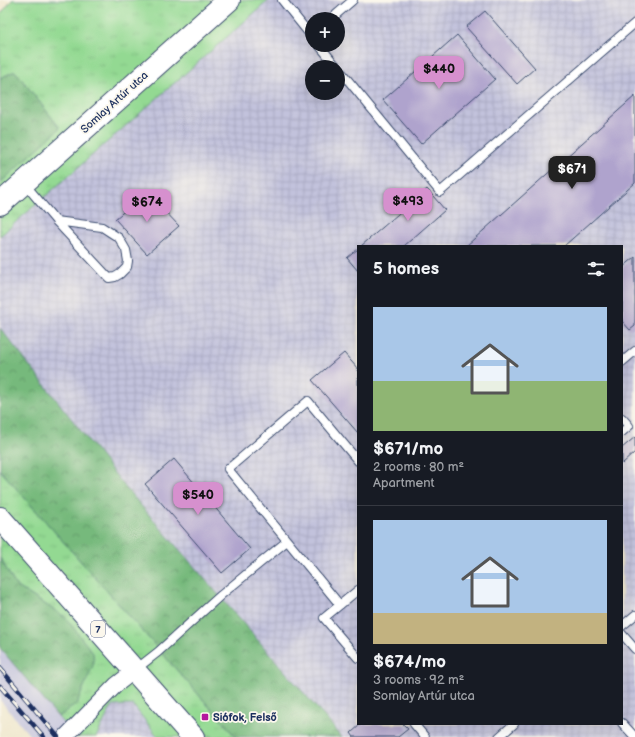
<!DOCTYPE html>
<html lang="en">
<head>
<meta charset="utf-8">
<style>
  :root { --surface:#171b24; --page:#20242c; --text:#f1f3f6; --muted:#9ea1a6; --line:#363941; --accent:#d690ce }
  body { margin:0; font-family:"Balsamiq Sans",sans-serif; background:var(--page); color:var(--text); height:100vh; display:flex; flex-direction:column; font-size:15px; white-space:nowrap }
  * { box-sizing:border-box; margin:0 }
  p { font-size:13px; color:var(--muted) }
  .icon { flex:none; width:22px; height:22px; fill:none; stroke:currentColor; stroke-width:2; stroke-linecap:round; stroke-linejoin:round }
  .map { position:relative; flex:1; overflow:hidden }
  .side { position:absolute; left:357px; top:245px; width:266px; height:480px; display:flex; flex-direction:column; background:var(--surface); border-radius:0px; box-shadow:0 4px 16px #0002 }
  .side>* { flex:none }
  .buttons { position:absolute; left:305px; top:12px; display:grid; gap:8px }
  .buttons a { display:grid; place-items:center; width:40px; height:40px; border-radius:50%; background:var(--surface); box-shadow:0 4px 16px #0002; font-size:20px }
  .price { position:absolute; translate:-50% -34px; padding:0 9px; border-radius:8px; background:var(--accent); color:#111; font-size:13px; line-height:26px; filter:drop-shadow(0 1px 2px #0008) }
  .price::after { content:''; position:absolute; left:50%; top:24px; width:12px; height:9px; margin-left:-6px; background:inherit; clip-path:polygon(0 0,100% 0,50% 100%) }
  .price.on { background:#222; color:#fff }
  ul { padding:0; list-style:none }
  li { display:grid; align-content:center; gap:8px; height:212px; padding:0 16px }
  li+li { border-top:1px solid var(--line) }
  li span { display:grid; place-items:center; height:124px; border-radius:0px; color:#555 }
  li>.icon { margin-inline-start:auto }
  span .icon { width:72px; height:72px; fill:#fffc; stroke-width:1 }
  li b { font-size:17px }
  h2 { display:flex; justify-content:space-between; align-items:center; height:48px; padding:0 16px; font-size:17px }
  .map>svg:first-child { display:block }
</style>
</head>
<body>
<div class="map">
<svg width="635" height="737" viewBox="0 0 635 737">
  <defs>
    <pattern id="industrial-grid" width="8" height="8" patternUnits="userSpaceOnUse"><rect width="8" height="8" fill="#c2c2dc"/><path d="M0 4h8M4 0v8" fill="none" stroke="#a6a7bf"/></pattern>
    <pattern id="grass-tufts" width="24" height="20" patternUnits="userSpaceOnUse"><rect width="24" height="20" fill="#93d992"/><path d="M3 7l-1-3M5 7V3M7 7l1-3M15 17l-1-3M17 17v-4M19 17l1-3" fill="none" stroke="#7ebb80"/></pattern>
    <pattern id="forest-crowns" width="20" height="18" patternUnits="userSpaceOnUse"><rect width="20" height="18" fill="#76b97c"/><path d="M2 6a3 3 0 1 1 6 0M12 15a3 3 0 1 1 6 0" fill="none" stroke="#609769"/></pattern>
  </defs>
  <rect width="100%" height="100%" fill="#fbf7ec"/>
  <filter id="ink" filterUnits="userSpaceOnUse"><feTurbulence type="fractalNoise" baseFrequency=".025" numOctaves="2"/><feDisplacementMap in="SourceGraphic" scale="8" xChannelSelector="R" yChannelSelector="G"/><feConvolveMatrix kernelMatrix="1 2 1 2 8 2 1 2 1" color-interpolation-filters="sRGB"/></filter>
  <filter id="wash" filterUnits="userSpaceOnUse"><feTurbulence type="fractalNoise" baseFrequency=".012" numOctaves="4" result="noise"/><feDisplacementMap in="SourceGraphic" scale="16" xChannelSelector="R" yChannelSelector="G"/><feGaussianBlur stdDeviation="0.9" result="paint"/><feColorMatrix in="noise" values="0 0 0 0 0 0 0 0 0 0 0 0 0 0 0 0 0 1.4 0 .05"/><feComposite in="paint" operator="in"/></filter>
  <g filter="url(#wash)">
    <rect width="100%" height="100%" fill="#efe7cc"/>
    <path fill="url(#industrial-grid)" fill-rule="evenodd" d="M269,0H635V737H342L125,487L0,328V236ZM312,19H338V45H312ZM312,67H338V93H312ZM358,246H622V724H358Z
      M133,705L158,737H96L112,706Z"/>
    <path fill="#c2c2dc" d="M0,648L58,717L76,737H31L0,700Z"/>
    <path fill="url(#grass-tufts)" stroke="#578478" d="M12,0H269L0,236V183L60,128L15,71L0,78V15Z
      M0,470L236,737H158L133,705L112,706L96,737H76L58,717L77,704L65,617L16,586L0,558Z"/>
    <path fill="url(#forest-crowns)" stroke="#48746d" d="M15,71L60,128L0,183V78Z
      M0,328L125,487L342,737H236L0,470Z
      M0,558L16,586L65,617L93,653L94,663L77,704L58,717L0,648Z"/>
    <g id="blocks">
      <path fill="#afa3cd" d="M485,11L535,68L517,84L466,27Z
        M457,35L495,79L421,144L383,100Z
        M635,96V183L564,246H466Z
        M427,189L445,210L404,246H361Z
        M147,192L179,226L147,254L115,219Z
        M358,249V271L347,258Z
        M635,257V326L630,330L622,321V268Z
        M344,353L358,369V433L312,380Z
        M635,437V452L622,464V448Z
        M174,459L250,549L222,573L145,484Z
        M361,724H403L408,729L398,737H354L351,733Z"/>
    </g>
  </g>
  <g filter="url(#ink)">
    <use href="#blocks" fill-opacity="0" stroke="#3b4b6e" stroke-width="1"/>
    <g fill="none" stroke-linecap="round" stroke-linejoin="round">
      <g stroke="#3b4b6e" stroke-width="10">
        <path id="lane" d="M282,0L312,37
          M331,19L353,0
          M319,45L337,67
          M338,68L440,192L635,23
          M24,183L56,221L109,278L115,277L120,274L127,267L128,261L126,250L119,238L102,227L56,221
          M622,362L635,351
          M622,418L629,426L622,432
          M358,590L324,618L358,658
          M340,605L228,469L308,401L358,461
          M622,626L635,615
          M622,634L635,649
          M135,670L158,652L221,595L287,541
          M622,723L635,737
          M414,724L425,737
          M499,737L514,724"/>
      </g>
      <g stroke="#3b4b6e" stroke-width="17">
        <path id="street" d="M65,737L116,685L134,671"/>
      </g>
      <g stroke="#3b4b6e" stroke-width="24">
        <path id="secondary" d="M0,204L229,0"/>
      </g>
      <g stroke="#3b4b6e" stroke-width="24">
        <path id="primary" d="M0,518L193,737"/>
      </g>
      <use href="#lane" stroke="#fff" stroke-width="8"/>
      <use href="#street" stroke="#fff" stroke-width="15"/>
      <use href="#secondary" stroke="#fff" stroke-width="22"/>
      <use href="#primary" stroke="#fff" stroke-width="22"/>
      <g stroke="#1b2f5e" stroke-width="4.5">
        <path id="rail" d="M0,668L58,737
          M0,686L44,737"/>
      </g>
      <use href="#rail" stroke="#fbf7ec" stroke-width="3" stroke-dasharray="9" stroke-linecap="butt"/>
    </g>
  </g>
  <rect fill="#b5179e" stroke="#fbf7ec" stroke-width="1.5" x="201" y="713" width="8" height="8" rx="2"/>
  <g text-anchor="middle" stroke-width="3.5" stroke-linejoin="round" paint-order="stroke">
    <rect fill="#fbf7ec" stroke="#5e6b89" stroke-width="1" x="91" y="621" width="14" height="16" rx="3"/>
    <g font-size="10" font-weight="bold" fill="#1b2f5e">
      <text x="98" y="633">7</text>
    </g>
    <g font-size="11" fill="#1b2f5e" stroke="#fbf7ec">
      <text transform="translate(114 102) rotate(-42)" y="4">Somlay Artúr utca</text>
    </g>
    <g font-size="11" font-weight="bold" fill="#1b2f5e" stroke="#fbf7ec" text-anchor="start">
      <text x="213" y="721">Siófok, Felső</text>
    </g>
  </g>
</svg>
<div class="buttons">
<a>+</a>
<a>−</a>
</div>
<b class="price" style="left:439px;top:90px">$440</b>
<b class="price on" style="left:572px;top:190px">$671</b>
<b class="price" style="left:408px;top:222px">$493</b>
<b class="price" style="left:147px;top:223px">$674</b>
<b class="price" style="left:198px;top:516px">$540</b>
<section class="side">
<h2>5 homes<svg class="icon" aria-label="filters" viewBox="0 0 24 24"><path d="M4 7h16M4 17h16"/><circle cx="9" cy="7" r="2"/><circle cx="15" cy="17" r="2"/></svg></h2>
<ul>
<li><span style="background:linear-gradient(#a9c7e8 60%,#8fb573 0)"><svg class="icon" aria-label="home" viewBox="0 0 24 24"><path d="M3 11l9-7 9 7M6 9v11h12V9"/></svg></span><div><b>$671/mo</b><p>2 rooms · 80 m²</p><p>Apartment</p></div></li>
<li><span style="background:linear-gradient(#a9c7e8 75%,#c2b280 0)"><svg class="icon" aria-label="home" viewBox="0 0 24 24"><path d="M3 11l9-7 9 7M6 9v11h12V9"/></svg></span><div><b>$674/mo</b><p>3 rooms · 92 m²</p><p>Somlay Artúr utca</p></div></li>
</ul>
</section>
</div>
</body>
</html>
